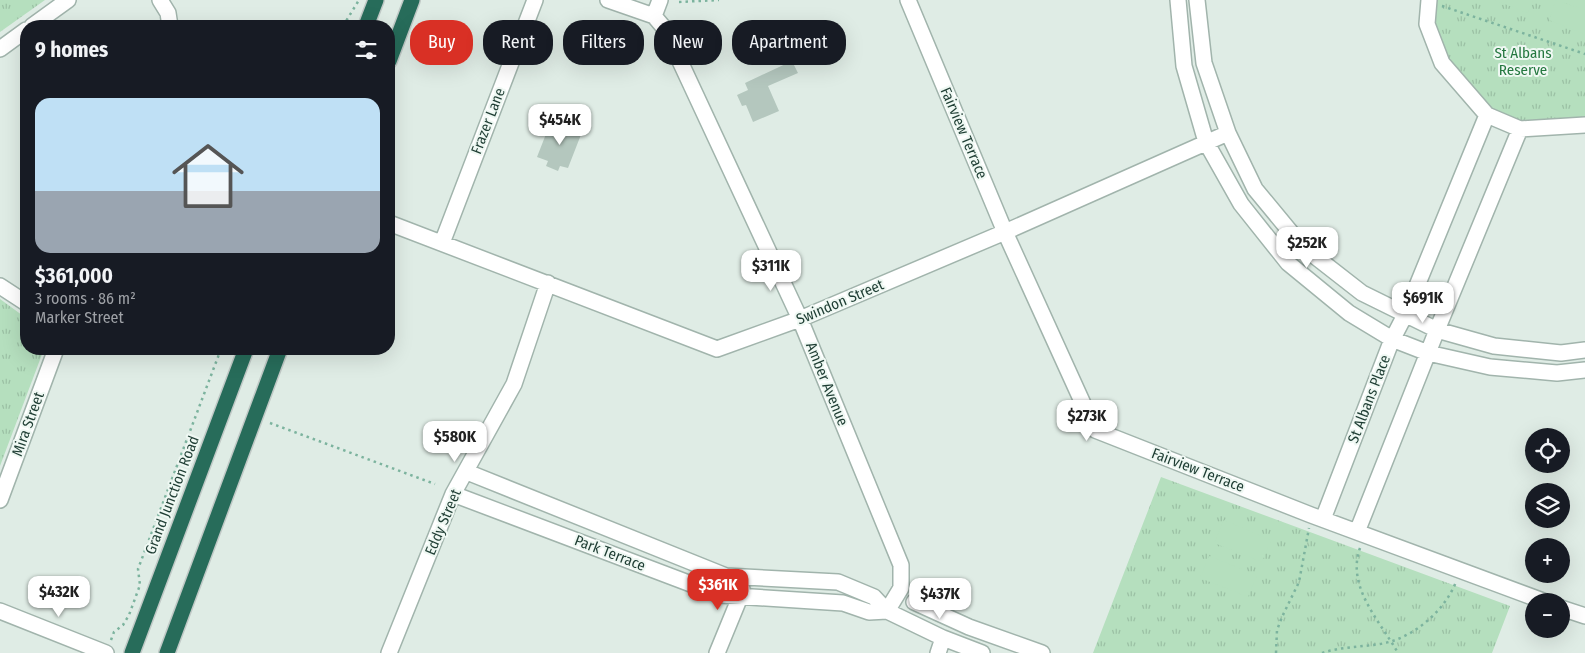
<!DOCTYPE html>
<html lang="en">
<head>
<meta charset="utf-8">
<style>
  :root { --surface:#171b24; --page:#242831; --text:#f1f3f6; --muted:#9ea1a6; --line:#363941; --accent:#d93025 }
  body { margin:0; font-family:"Fira Sans Condensed",sans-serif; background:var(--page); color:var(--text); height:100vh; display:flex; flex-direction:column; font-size:19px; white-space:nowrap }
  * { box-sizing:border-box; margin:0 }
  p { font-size:16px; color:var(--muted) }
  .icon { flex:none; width:28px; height:28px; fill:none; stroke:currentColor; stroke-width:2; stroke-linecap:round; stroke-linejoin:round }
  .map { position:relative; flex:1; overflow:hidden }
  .panel { position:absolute; left:20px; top:20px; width:375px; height:335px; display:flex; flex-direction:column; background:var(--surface); border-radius:20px; box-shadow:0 5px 20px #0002 }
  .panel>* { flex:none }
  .hud { position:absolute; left:410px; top:20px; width:475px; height:45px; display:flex; gap:10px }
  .fabs { position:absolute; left:1525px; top:428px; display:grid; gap:10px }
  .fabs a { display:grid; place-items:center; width:45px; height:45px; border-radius:50%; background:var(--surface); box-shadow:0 5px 20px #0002; font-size:25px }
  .price { position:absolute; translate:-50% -42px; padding:0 11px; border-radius:10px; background:#fff; color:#222; font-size:16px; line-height:32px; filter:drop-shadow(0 1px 2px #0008) }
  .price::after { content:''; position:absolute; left:50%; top:30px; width:15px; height:11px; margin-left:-8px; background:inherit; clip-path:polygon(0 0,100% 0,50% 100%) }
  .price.active { background:var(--accent); color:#fff }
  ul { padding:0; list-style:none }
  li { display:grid; align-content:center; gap:10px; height:265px; padding:0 15px }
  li+li { border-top:1px solid var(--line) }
  li span { display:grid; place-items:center; height:155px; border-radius:15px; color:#555 }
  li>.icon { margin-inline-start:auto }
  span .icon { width:90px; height:90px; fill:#fffc; stroke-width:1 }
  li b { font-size:21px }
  h2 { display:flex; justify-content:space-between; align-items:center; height:60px; padding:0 15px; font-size:21px }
  .tag { padding:0 18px; border-radius:20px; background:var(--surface); box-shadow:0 5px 20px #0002; font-size:18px; line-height:45px }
  .tag.active { background:var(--accent); color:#fff }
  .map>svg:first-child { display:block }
</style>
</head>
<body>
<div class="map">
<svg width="1585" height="653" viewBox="0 0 1585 653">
  <defs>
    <pattern id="grass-tufts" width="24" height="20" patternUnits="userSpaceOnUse" patternTransform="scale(1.25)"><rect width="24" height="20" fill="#b5dfbe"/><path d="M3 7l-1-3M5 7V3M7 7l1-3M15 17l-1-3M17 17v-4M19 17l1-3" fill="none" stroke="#9bc0a4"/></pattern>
  </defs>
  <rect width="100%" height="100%" fill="#dfece5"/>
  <path fill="url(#grass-tufts)" d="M0,0H45L0,32Z
    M1429,0H1585V125L1547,128L1487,115L1442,63Z
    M0,299L26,318V349H44L0,466Z
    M1161,477L1510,606L1492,653H1093Z"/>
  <path fill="#b5dfbe" d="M1494,0H1533L1528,13Z
    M1556,0L1585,10V34L1549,20Z
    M1224,520L1271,540L1262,562L1214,543Z
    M1209,556L1257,575L1248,597L1200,578Z"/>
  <path fill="#b4c7be" d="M792,61L798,73L768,86L779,111L753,122L746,105L742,106L737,95L748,90L745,83Z
    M555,121L582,132L568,168L560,166L558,171L546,166L548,161L537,157L546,134L550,135Z"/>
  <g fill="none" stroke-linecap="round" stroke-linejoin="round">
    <g stroke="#a1b4ac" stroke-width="18">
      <path id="minor" d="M160,0L168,13L170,26
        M608,0L654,16L665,29L800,319L901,565V588L887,611L943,638L982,653
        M908,0L1005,232L1095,430L1311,515L1543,601
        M1178,0L1184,66L1206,142L1241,204L1288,263L1349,313L1392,339L1428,353L1490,367L1557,373L1585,370
        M1197,0L1204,63L1228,133L1255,189L1303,247L1362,293L1437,330L1494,346L1561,353L1585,350
        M1429,0L1427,24L1442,63L1487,115L1520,129L1585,125
        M654,16L660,0
        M32,26L68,0
        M0,49L26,30
        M389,223L717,349L800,319L1005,232L1228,133
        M442,243L535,0
        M0,286L26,303
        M453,494L720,595L843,603L869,612L887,611L874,597L838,582L726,576L467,472
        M0,500L56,349
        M1323,519L1391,342L1405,315L1487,115
        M1357,532L1437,330L1520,129
        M914,602L969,627L1042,653
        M1561,608L1585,616
        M0,611L106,653
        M389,653L453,494L514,384L548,283
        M717,653L740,597L742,589
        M938,653L943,638"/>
    </g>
    <g stroke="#c0c9c6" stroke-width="18">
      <path id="highway" d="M366,26L376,0
        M389,61L412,0
        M132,653L246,349
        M167,653L280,349"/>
    </g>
    <path stroke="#7cb39e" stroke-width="2.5" stroke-dasharray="2.5 4" stroke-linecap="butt" d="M679,2L719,0
      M1442,6L1585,54
      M343,26L359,0
      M270,423L435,484
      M1360,548C1346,587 1380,621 1398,653
      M111,640L114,632L123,625L129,615L140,585L138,569L221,349
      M1276,653L1277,630L1282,617L1299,582L1309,528
      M1322,653C1340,647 1360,647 1380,644C1412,639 1444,612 1456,582"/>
    <use href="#minor" stroke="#fff" stroke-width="15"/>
    <use href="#highway" stroke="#276c5a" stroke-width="15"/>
  </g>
  <g text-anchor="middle" stroke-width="4" stroke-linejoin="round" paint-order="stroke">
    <g font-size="15" fill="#257840" stroke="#eff8f3">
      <text x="1523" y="58">St Albans<tspan x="1523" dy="17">Reserve</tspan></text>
    </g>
    <g font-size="15" fill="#1e3d33" stroke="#eff8f3">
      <text transform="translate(488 121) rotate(-69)" y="5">Frazer Lane</text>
      <text transform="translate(964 133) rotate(67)" y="5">Fairview Terrace</text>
      <text transform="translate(840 302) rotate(-23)" y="5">Swindon Street</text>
      <text transform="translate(827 384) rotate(68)" y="5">Amber Avenue</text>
      <text transform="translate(1369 399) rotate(-69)" y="5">St Albans Place</text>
      <text transform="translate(28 424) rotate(-70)" y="5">Mira Street</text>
      <text transform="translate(1198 470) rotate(21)" y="5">Fairview Terrace</text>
      <text transform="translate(172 495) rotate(-69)" y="5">Grand Junction Road</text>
      <text transform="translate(443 522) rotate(-67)" y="5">Eddy Street</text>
      <text transform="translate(610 553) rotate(21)" y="5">Park Terrace</text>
    </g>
  </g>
</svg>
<div class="fabs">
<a><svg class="icon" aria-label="locate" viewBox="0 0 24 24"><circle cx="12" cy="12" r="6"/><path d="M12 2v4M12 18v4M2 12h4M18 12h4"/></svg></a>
<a><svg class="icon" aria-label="layers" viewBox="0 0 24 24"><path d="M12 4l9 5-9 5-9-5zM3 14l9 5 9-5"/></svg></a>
<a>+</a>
<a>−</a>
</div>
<b class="price" style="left:560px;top:146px">$454K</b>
<b class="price" style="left:1307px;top:269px">$252K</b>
<b class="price" style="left:771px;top:292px">$311K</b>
<b class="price" style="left:1423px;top:324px">$691K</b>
<b class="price" style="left:1087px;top:442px">$273K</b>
<b class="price" style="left:455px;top:463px">$580K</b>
<b class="price active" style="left:718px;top:611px">$361K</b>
<b class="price" style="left:59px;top:618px">$432K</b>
<b class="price" style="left:940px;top:620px">$437K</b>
<div class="hud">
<a class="tag active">Buy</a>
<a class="tag">Rent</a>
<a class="tag">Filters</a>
<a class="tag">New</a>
<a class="tag">Apartment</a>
</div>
<section class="panel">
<h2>9 homes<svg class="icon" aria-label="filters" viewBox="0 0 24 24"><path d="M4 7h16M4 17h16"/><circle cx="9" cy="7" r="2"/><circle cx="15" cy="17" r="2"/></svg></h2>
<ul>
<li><span style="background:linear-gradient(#bfe0f5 60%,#9aa5b1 0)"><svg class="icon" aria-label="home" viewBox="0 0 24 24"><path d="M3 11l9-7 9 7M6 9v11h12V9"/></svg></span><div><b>$361,000</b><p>3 rooms · 86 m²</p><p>Marker Street</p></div></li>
</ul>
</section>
</div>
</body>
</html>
